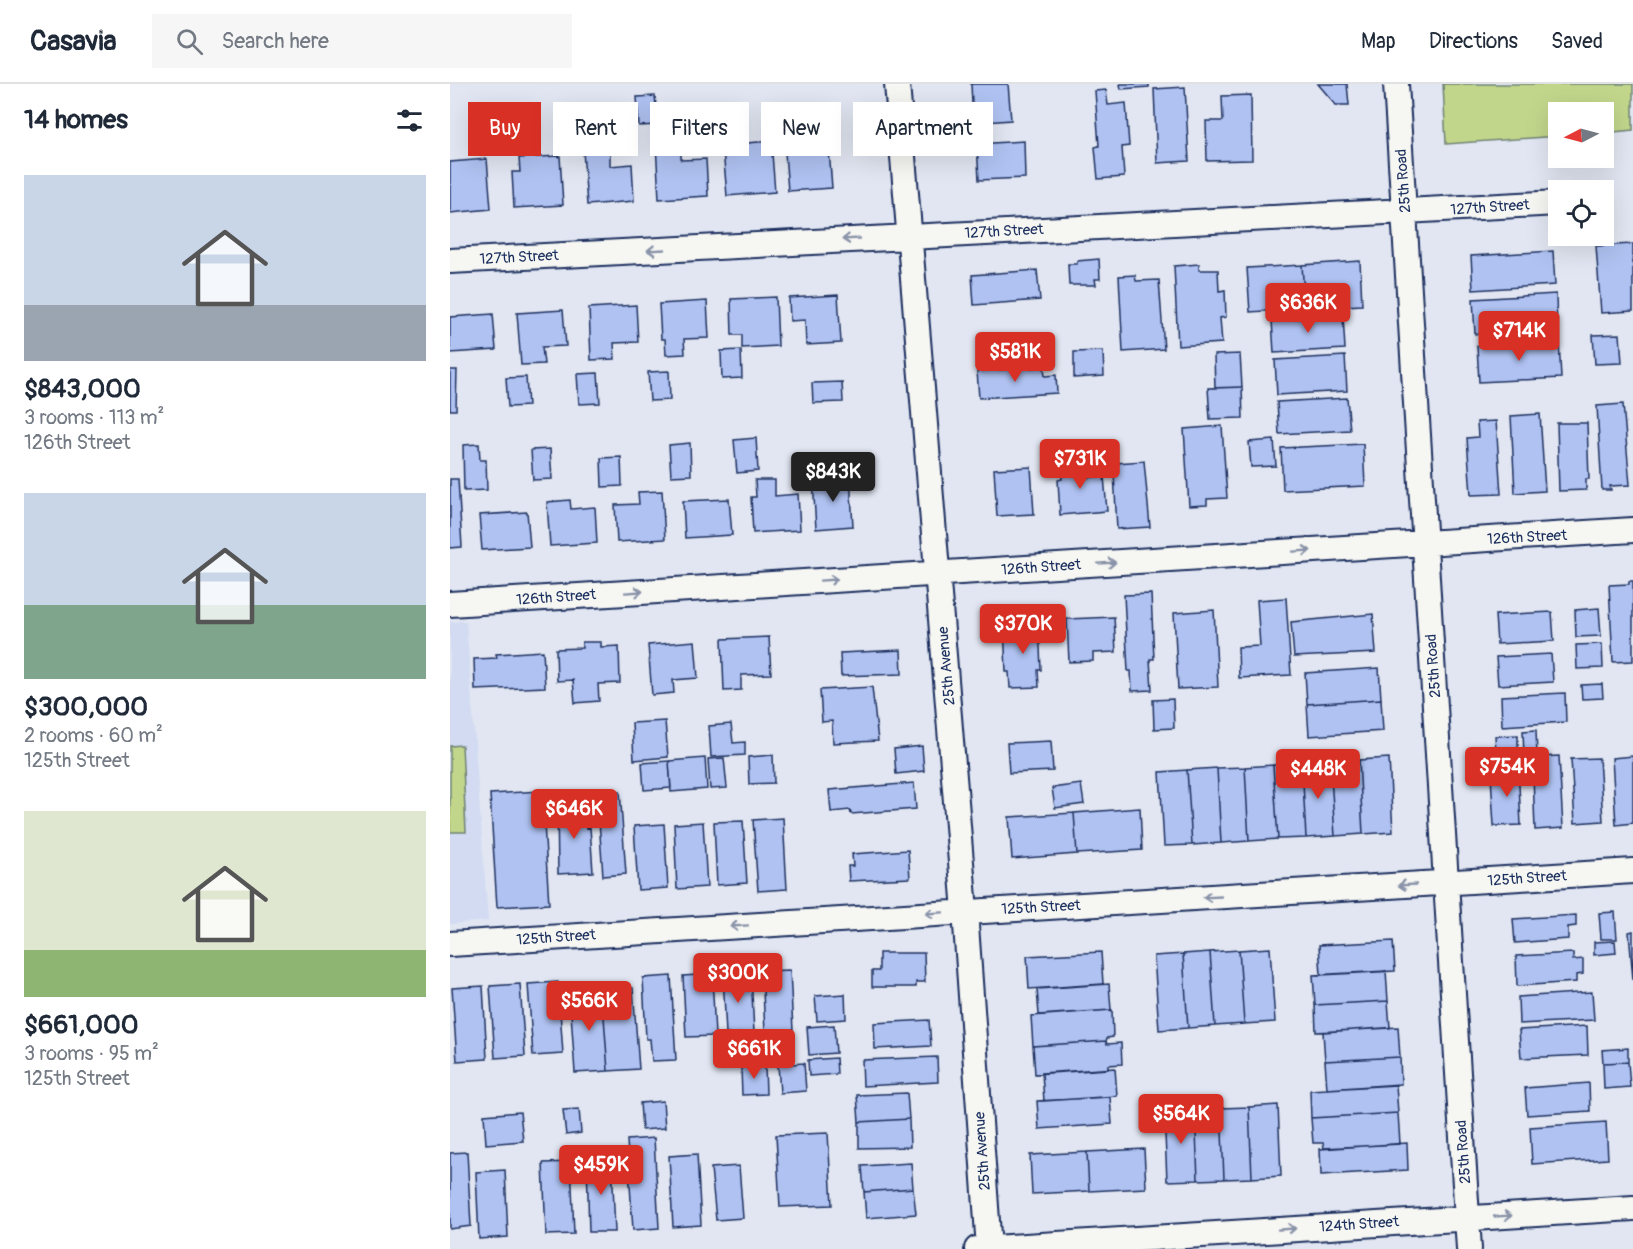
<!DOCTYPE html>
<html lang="en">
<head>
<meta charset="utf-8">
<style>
  :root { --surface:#fff; --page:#f6f6f7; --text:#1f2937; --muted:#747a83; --line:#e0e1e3; --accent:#d93025 }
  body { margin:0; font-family:Pangolin,sans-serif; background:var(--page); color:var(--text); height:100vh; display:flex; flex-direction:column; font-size:22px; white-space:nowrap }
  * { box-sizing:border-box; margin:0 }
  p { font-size:20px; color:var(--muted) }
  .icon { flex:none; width:33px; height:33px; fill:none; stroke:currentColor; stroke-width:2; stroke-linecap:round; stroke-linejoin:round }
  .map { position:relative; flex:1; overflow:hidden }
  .details { display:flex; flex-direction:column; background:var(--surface); width:450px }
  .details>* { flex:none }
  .banner { position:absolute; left:18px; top:18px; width:570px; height:54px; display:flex; gap:12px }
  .needle { width:39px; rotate:264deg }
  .fabs { position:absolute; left:1098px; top:18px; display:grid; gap:12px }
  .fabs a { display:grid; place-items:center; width:66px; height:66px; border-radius:0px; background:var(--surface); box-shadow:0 6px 24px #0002; font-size:30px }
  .price { position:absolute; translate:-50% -51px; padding:0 14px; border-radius:6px; background:var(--accent); color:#fff; font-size:20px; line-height:39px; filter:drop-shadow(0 2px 3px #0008) }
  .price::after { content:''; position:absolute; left:50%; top:36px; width:18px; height:14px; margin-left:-9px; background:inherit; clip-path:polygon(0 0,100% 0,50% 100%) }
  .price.current { background:#222; color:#fff }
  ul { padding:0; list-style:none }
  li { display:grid; align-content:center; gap:12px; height:318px; padding:0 24px }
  li span { display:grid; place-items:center; height:186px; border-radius:0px; color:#555 }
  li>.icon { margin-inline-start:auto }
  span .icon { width:108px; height:108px; fill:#fffc; stroke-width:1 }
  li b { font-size:26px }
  h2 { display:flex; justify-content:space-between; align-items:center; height:72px; padding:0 24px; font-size:26px }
  .chip { padding:0 21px; border-radius:0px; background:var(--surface); box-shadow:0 6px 24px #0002; font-size:21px; line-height:54px }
  .chip.current { background:var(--accent); color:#fff }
  header { display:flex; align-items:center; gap:36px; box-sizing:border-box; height:84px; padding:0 30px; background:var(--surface); border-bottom:2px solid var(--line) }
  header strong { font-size:28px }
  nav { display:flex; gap:33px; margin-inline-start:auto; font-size:21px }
  .search { width:420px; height:54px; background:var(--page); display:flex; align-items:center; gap:15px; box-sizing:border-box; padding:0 21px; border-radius:0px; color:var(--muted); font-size:22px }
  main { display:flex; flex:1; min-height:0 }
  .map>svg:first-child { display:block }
</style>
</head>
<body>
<header>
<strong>Casavia</strong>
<div class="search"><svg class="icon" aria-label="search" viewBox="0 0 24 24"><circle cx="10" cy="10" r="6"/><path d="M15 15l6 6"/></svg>Search here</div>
<nav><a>Map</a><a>Directions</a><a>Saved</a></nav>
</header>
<main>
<section class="details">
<h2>14 homes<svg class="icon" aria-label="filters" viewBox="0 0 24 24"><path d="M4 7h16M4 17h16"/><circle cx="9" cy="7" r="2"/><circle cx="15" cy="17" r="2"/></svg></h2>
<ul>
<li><span style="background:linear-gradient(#c9d6e8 70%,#9aa5b1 0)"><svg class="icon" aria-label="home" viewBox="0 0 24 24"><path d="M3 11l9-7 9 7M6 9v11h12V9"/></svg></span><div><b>$843,000</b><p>3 rooms · 113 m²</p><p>126th Street</p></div></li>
<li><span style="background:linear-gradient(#c9d6e8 60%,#7fa58c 0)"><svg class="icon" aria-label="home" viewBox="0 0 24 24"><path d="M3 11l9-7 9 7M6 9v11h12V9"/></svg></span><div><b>$300,000</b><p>2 rooms · 60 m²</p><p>125th Street</p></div></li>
<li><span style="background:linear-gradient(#dfe7d0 75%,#8fb573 0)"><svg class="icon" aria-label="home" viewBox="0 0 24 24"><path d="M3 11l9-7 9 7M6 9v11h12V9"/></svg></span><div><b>$661,000</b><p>3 rooms · 95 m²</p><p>125th Street</p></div></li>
</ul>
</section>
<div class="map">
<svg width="1183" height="1165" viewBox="0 0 1183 1165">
  <rect width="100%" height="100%" fill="#e1e6f2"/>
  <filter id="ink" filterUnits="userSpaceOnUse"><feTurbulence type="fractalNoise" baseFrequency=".0167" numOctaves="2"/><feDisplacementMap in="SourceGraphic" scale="12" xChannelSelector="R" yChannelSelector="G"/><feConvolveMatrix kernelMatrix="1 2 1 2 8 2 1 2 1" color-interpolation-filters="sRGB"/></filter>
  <g filter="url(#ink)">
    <path fill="#d2dbf2" d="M16,537L38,837L0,840V538Z"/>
    <path fill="#c2d68b" stroke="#6e8274" stroke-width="1.5" d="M993,0H1183V46L1154,49V28H1108V52L996,60Z
      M12,661L16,748H0V662Z"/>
    <path fill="#afc2f1" stroke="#1b2f5e" stroke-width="1.5" d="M521,0H558L561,36L523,39Z
      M670,0H699V3L671,5Z
      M868,0H897L899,21H886Z
      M735,3L739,77L707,79L704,5Z
      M656,6L658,21L676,19L679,62L672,63L674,93L648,95L645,63L649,62L645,7Z
      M801,11L802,76L757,77L756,37H773L772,12Z
      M205,12L208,41L189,42L187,13Z
      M277,18L278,46H261L259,19Z
      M66,39L67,67L46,69L44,40Z
      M377,40L382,104L338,107L333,43Z
      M321,57L325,108L277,112L273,66L286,65L285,60Z
      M574,57L575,94L529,96L527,60Z
      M231,59V76L256,75L258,112L209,115L206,60Z
      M160,65V82L182,80L184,117L137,121L133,67Z
      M110,72L113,121L64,124L62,88H70L69,74Z
      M37,75L41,125L0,129V78Z
      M1183,160V227L1151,229L1146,162Z
      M1103,167L1105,201L1023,206L1021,172Z
      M649,175L650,195H645L646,201H619L618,180H627V177Z
      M910,177L912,221L855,224L852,181Z
      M749,180V186H768L769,207L775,206L776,233L770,234L772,259L728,262L724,182Z
      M852,181L855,224L800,228L797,184Z
      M587,186L590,216L524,221L522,191Z
      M685,191L686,197L709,196L714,265L673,268L669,192Z
      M1106,210L1107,246L1025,250L1023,215Z
      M388,211L391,259L356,261L355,236L340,237L339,214Z
      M326,213L328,262L292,264V251H282L281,215Z
      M257,217L259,254L234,255L235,270L216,271L215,255H211L209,220Z
      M186,221L188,258L164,259L165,275L141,276L139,224Z
      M113,226L116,262L92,263L94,280L71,281L67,229Z
      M43,230L46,266L0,269V233Z
      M893,232L895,265L824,269L822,236Z
      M1170,250L1172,279L1145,280L1143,251Z
      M1109,257L1111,294L1029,298L1027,262Z
      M291,266L292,294L272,295L271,267Z
      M653,267L654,292L624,294V268Z
      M790,270L792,303L765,304L764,271Z
      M895,272L897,307L827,311L825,276Z
      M594,283L595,292L606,291L607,309L529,314L527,287Z
      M0,286H7L6,326H0Z
      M219,287L220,316L200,317L198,288Z
      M148,289L150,319L129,320L127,290Z
      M76,293L78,322L58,323L56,294Z
      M392,298L393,318L363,319L362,299Z
      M792,303L793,334L760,335L758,304Z
      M897,314L900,346L829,350L827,318Z
      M1173,320L1180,401L1160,402L1161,406H1152L1147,322Z
      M1090,330L1095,407L1065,409L1061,332Z
      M1046,337L1051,410L1021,411L1017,354L1028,353L1027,338Z
      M1107,339H1137L1139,395H1136V406L1109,407Z
      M772,342L777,414L757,415V421L739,422L734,345Z
      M306,354L308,387L287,389L284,356Z
      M824,356L826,382L801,383L799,358Z
      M240,359L241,391L221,392L219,361Z
      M29,360L30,376H36L37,406L14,407L13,361Z
      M913,360L915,402L833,406L831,364Z
      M100,365L102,395L83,396L81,366Z
      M396,370V385L378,386L377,371Z
      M171,373L172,402L152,403L151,374Z
      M632,374L634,394L654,392L657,427L610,431L608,396L612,395L611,376Z
      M694,377L700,443L667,445L664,389H667L666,379Z
      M581,383L584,430L547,432L544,385Z
      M400,393L403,442L366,445L363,396Z
      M0,395H8L12,463L0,464Z
      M305,396H325V412L348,410L350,446L303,449L301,413H306Z
      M212,407L215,455L167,458L165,421L189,420L188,408Z
      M279,415L282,451L235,454L233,417Z
      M120,416L121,425L145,423L147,459L100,462L97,418Z
      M77,428L80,463L32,466L29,431Z
      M1179,497H1183V577L1163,578L1159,501L1179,500Z
      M701,510L704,575H700L702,606L682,607L681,587H678L674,511Z
      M836,514L841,591L789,594L788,563L810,562L807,516Z
      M1149,524L1151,552L1126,553L1125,526Z
      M764,526L768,603L728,605L724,529Z
      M1102,528L1104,557L1047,560L1045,531Z
      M923,530L926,569L844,573L841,538Z
      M664,533L666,568L643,569V577L619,578L617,535Z
      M589,540L591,586H588L589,603L560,604L559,588H556L554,541Z
      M319,553L321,590L291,591V606L274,607L272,555Z
      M245,557L248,594L223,596L224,609L202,611L198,561Z
      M132,558H151V563L169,562L170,599L148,600L149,617L125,619L123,596L107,597L106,565L132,564Z
      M1152,560L1153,584L1127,585L1126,561Z
      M451,566L452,590L391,592L390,569Z
      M93,567L95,603L25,606L24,575L47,574L46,570Z
      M1101,570L1103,598L1048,601L1046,573Z
      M929,584L931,615L857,620L855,589Z
      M1152,600L1153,614L1132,615L1131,601Z
      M422,603L428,657L383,659L382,637L372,638L370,606Z
      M1115,609L1116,638L1052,642L1051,612Z
      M723,615L724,644L704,645L703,616Z
      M931,615L933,647L859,652L857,620Z
      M215,637L218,673L184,676L182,639Z
      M281,640L283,659L295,658V671L261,673L259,642Z
      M1086,646L1087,672H1074L1073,647Z
      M1068,651V666L1046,667L1045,652Z
      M601,657L603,687L559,689L557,659Z
      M472,662L474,687L446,690L444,665Z
      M323,671L324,699L299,700L298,673Z
      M1109,672L1113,744L1085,746L1083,691L1090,690L1089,673Z
      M1183,672V739L1166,741L1162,674Z
      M255,674L257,705L221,708L219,677Z
      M274,674L277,704L260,705L258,675Z
      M939,674L943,748L913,750L909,676Z
      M1149,674L1153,737L1125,739L1121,675Z
      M909,676L913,750L885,752L880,678Z
      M219,677L221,704L194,706L192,679Z
      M880,678L885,752L856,754L852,679Z
      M852,679L856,754L828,755L823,681Z
      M823,681L828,755L799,757L795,683Z
      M1055,681H1068L1071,741L1044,742L1041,692H1056Z
      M795,683L799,757L771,759L767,684Z
      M767,684L771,759L742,761L737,686Z
      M737,686L742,761L714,762L710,688Z
      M464,699L466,725L401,730L400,726L381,728L379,706Z
      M631,700L634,720L605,724L602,704Z
      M92,707L99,820L47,823L40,710Z
      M170,707L176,790L153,792L147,709Z
      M135,719L137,744L140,743L143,788L108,790L107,720Z
      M690,724L692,766L627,770L624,729Z
      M624,729L627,770L562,775L559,733Z
      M333,734L337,805L308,807L303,736Z
      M293,737L297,799L267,801L264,738Z
      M253,738L257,803L227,805L224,740Z
      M214,740L218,804L188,806L184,742Z
      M458,766L460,794L399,797L398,782H403L402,770Z
      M1165,828L1167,855H1151L1149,829Z
      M1126,831V842L1118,843V855L1065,859L1063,835Z
      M1183,847V896L1179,848Z
      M943,857L945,887L871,891L869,861Z
      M1165,857L1166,869L1144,871V858Z
      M820,864L825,938L794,940L789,866Z
      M789,866L794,940L765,942L760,868Z
      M651,868L653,900L579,905L577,872Z
      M760,868L765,942L738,944L733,870Z
      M429,869H474L475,898H466V903H422V887H429Z
      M1123,869V876L1133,875V890L1126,891V898L1067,902L1066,872Z
      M733,870L738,944L709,946L704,872Z
      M340,886L343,947L315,948L312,887Z
      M936,887L938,917L865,921L863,891Z
      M301,889L304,949L276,950L273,890Z
      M262,890L265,952L236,953L233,892Z
      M221,892L226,976L202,977L200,955H196L193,894Z
      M108,898L113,970L83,972L78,900Z
      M70,900L75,972L45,974L40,902Z
      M659,900L661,926L589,931L587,905Z
      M33,902L37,975L7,977L2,904Z
      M183,904L189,985L158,987L152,906Z
      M152,906L158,987L125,989L120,914H125L124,908Z
      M1142,908L1144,936L1069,940L1068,913Z
      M395,910L396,935L367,937L365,912Z
      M938,917L940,944L866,948L865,921Z
      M662,926L663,953L657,954L656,957L583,962L581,932Z
      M479,936L481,962L425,965L424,939Z
      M384,941L386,969L359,971L357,943Z
      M1137,942L1138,971L1071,974L1069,946Z
      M948,943L950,973L875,977L873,948Z
      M656,957L657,960L671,959L672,980L658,981V985L585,990L583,962Z
      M1178,964V978L1153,979L1152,966Z
      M487,973L488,998L413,1002L412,976Z
      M950,973L951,1000L877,1005L875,977Z
      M386,974L387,990L359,992L358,976Z
      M1178,978L1180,1003L1154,1005L1153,979Z
      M354,979L356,1007L330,1009L328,981Z
      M315,982L316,1010L292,1011L291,983Z
      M665,984L667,1012L594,1017L592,989Z
      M1139,999L1140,1027L1077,1031L1075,1004Z
      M946,1001L948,1029L861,1034L860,1006Z
      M457,1009L459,1035L409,1038L407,1011Z
      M660,1013L662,1040L589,1045L587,1017Z
      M213,1017L215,1044L192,1046L190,1019Z
      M828,1021L831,1092L802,1094L799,1023Z
      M799,1023L802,1094L774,1095L771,1024Z
      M771,1024L774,1095L748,1096L745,1025Z
      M129,1025L131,1049L116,1051L113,1026Z
      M745,1025L748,1096L717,1097L714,1026Z
      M70,1028L73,1057L36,1060L34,1031Z
      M948,1029L950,1060L874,1064L873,1059H863L861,1034Z
      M459,1035L460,1063L409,1064V1038Z
      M1156,1038L1158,1075L1082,1080L1080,1043Z
      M378,1049L382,1121L330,1123L326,1051Z
      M204,1054L209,1144L183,1146L177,1056Z
      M957,1059L958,1086L871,1091L870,1065Z
      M694,1065L696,1104L639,1107L637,1068Z
      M17,1068L21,1142L0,1145V1069Z
      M637,1068L639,1107L582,1110L580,1071Z
      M247,1070L251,1141L223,1143L219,1072Z
      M162,1076L165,1148H139L137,1077Z
      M121,1078L124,1150L96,1151L93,1079Z
      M461,1079L463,1104L414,1108L412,1082Z
      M289,1082L293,1134L266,1136L261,1084Z
      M55,1086L58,1153L29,1155L26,1088Z
      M463,1104L466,1130L416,1134L414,1108Z"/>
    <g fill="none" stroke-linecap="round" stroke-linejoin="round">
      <g stroke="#1b2f5e" stroke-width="28">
        <path id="minor" d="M447,0L515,827L539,1165
          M946,0L1019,1165
          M0,177L1108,119
          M0,520L1183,446
          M0,860L1183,787
          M527,1165L1183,1124"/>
      </g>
      <use href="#minor" stroke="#f6f6f2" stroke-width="24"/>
    </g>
    <defs><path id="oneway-shaft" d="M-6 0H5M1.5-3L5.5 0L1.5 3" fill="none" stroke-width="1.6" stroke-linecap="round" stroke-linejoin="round" transform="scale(1.5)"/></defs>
    <g stroke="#8892a8">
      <use href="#oneway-shaft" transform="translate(401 155) rotate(177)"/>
      <use href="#oneway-shaft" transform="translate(206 166) rotate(177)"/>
      <use href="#oneway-shaft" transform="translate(852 467) rotate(-4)"/>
      <use href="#oneway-shaft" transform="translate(657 479) rotate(-4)"/>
      <use href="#oneway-shaft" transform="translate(379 496) rotate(-4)"/>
      <use href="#oneway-shaft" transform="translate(184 508) rotate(-4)"/>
      <use href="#oneway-shaft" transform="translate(957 801) rotate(177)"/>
      <use href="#oneway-shaft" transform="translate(762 813) rotate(177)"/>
      <use href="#oneway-shaft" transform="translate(484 829) rotate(176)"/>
      <use href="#oneway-shaft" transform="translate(289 842) rotate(176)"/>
      <use href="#oneway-shaft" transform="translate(1053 1132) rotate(-3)"/>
      <use href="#oneway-shaft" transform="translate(837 1145) rotate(-4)"/>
    </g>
  </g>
  <g text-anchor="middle" stroke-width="4.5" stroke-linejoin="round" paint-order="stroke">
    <g font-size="15" fill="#1b2f5e" stroke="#f6f6f2">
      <text transform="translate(953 97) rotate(-94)" y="5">25th Road</text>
      <text transform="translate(1040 123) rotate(-4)" y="5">127th Street</text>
      <text transform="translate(554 147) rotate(-3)" y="5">127th Street</text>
      <text transform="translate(69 173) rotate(-3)" y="5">127th Street</text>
      <text transform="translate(1077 453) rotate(-3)" y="5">126th Street</text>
      <text transform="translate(591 483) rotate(-4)" y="5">126th Street</text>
      <text transform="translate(106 513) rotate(-4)" y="5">126th Street</text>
      <text transform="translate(496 582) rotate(-95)" y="5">25th Avenue</text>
      <text transform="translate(983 582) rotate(-94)" y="5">25th Road</text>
      <text transform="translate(1077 794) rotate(-4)" y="5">125th Street</text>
      <text transform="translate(591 823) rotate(-3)" y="5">125th Street</text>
      <text transform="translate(106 853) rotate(-4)" y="5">125th Street</text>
      <text transform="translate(532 1067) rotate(-94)" y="5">25th Avenue</text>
      <text transform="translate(1013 1068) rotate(-94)" y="5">25th Road</text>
      <text transform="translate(909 1140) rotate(-4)" y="5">124th Street</text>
    </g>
  </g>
</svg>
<div class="fabs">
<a><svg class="needle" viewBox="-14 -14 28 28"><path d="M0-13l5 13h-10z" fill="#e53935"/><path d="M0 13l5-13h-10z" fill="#747a83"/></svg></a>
<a><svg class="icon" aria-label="locate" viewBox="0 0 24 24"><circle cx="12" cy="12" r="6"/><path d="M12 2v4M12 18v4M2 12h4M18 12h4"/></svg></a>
</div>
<b class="price" style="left:858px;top:250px">$636K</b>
<b class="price" style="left:1069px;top:278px">$714K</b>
<b class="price" style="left:565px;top:299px">$581K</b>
<b class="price" style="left:630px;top:406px">$731K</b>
<b class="price current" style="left:383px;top:419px">$843K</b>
<b class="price" style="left:573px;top:571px">$370K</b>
<b class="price" style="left:1057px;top:714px">$754K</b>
<b class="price" style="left:868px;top:716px">$448K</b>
<b class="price" style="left:124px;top:756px">$646K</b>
<b class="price" style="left:288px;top:920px">$300K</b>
<b class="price" style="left:139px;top:948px">$566K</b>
<b class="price" style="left:304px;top:996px">$661K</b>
<b class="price" style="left:731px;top:1061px">$564K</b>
<b class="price" style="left:151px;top:1112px">$459K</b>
<div class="banner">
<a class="chip current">Buy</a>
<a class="chip">Rent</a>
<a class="chip">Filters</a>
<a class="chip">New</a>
<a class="chip">Apartment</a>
</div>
</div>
</main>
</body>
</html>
